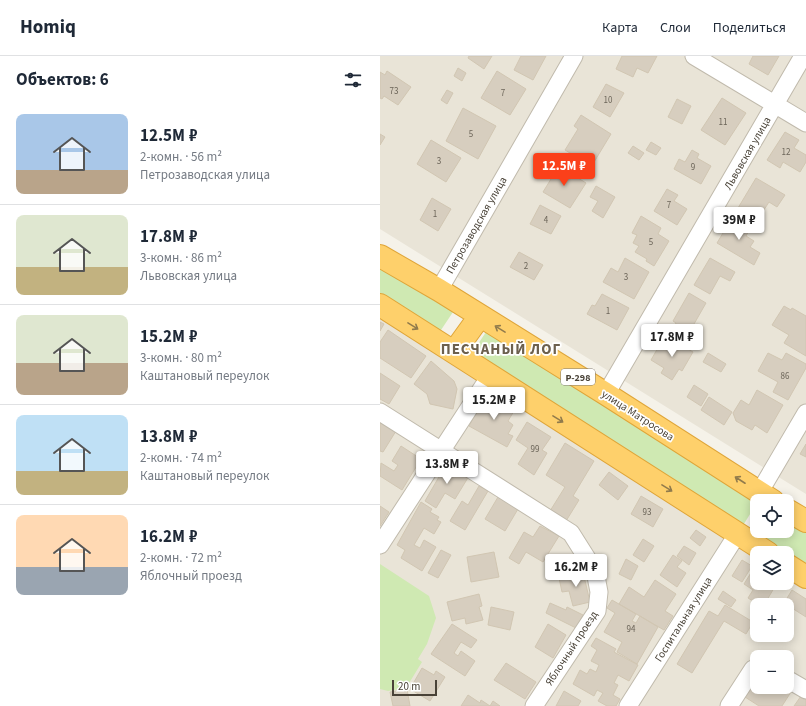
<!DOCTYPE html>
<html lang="ru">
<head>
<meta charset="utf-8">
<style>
  :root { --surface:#fff; --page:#f6f6f7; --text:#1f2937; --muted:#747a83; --line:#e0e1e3; --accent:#fb401a }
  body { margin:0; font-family:"Source Sans 3",sans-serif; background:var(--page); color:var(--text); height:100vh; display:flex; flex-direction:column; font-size:15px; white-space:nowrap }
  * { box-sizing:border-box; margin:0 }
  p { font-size:13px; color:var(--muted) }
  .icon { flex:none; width:22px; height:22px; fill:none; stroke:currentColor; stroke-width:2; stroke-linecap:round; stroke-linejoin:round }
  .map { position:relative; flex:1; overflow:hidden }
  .drawer { display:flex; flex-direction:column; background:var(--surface); width:380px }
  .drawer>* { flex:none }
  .tools { position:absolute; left:370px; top:438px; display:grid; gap:8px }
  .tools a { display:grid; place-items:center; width:44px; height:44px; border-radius:8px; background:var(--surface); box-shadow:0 2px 10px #0003; font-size:20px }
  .scale { position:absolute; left:12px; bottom:10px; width:45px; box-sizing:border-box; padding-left:4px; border:2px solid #494237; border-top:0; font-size:11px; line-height:14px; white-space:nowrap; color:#494237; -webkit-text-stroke:3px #fff; paint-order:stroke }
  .price { position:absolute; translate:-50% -34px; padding:0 9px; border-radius:4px; background:#fff; color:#222; font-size:13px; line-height:26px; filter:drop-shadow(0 1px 2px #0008) }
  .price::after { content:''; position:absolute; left:50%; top:24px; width:12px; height:9px; margin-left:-6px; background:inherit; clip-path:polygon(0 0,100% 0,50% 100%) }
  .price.selected { background:var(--accent); color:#fff }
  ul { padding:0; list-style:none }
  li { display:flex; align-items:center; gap:12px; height:100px; padding:0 16px }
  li+li { border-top:1px solid var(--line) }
  li span { display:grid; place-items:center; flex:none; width:112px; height:80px; border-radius:8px; color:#555 }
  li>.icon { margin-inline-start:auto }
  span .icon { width:48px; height:48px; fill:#fffc; stroke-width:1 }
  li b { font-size:17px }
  h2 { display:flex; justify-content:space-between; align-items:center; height:48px; padding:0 16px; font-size:17px }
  header { display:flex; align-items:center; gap:24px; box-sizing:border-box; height:56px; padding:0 20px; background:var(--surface); border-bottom:1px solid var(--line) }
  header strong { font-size:19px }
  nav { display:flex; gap:22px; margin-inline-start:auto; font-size:14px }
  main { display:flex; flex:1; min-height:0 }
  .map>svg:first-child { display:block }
</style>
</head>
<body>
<header>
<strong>Homiq</strong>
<nav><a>Карта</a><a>Слои</a><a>Поделиться</a></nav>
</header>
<main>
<section class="drawer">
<h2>Объектов: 6<svg class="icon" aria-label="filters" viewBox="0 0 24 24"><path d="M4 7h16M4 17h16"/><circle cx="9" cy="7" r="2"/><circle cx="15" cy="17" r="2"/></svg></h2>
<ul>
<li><span style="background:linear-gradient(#a9c7e8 70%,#b9a48a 0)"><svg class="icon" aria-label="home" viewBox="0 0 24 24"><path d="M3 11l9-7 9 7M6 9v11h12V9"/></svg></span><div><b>12.5M ₽</b><p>2-комн. · 56 m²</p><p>Петрозаводская улица</p></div></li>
<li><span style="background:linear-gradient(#dfe7d0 65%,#c2b280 0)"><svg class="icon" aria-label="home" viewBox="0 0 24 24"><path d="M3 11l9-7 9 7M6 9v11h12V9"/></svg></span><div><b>17.8M ₽</b><p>3-комн. · 86 m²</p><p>Львовская улица</p></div></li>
<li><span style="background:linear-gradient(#dfe7d0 60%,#b9a48a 0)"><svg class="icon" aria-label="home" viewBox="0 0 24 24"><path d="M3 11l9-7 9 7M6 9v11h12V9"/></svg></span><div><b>15.2M ₽</b><p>3-комн. · 80 m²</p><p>Каштановый переулок</p></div></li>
<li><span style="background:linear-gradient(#bfe0f5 70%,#c2b280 0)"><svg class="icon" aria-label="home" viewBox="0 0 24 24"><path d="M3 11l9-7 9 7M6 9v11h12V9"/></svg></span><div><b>13.8M ₽</b><p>2-комн. · 74 m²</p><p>Каштановый переулок</p></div></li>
<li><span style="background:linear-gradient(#ffd9b3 65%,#9aa5b1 0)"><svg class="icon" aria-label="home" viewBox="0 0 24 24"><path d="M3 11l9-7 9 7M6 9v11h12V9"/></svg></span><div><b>16.2M ₽</b><p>2-комн. · 72 m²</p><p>Яблочный проезд</p></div></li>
</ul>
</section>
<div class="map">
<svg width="426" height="650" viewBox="0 0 426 650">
  <rect width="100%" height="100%" fill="#f5f2e9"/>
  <path fill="#e9e4d7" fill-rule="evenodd" d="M0,0H426V438L0,173Z
    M0,261L377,502V527H407V521L426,533V650H0ZM377,549H407V579H377ZM377,601H407V631H377Z"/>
  <path fill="#cfe9b2" d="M0,209L75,253L59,277L0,239Z
    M108,273L377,447L362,471L92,297Z
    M407,461L426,473V511L407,499V497H404L383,484L389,475H407Z
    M0,508L49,540L56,562L47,588L38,603L42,606L26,632L8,635L0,633Z"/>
  <path fill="#d7cebf" stroke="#d1c6b2" d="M89,0H112L104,13L88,2Z
    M141,0H166L153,24L134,14Z
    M242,0H277L268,17L257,12L253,21L236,13Z
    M373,0H399L388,19L369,8Z
    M78,12L86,17L82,25L74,20Z
    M7,15L31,31L18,49L4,40L2,43L0,42V16L5,19Z
    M117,15L146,33L130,59L101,42Z
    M226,28L244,37L230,61L213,51Z
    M67,34L73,37L67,48L61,44Z
    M342,42L366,57L345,89L321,74Z
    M297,43L311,50L302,68L288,61Z
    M83,52L116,70L98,103L66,85Z
    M201,59L231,78L208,116L194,107L197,101L185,94L198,73L194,70Z
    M405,76L419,84L414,92L426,99V106L420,116L403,106L400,112L387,104Z
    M0,78L5,81L0,89Z
    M51,84L81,102L66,126L37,108Z
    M271,86L281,92L276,99L266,94Z
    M253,90L264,97L259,104L248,97Z
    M312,94L319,98L317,102L331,110L321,128L294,113L299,103L305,106Z
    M179,110L206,127L190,152L163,136Z
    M376,122L405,139L397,151L389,146L378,163L358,152Z
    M216,130L235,141L223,162L212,155L218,145L210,141Z
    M287,133L298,139L294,145L307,153L297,169L274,155Z
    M52,142L71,153L58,175L40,164Z
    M160,149L181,160L171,178L150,168Z
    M261,160L281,172L278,178L289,185L274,210L266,205L267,203L255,196L259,190L253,187L257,179L252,177Z
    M352,162L358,166L361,162L372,169L366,180L374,185L370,191L380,197L374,209L337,187Z
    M139,196L163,209L154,224L130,211Z
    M245,202L269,216L254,243L223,226L231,212L238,216Z
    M330,202L355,216L350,225L340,220L330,238L314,229Z
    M309,237L326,247L310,275L306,273L304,277L294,271L296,267L293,265Z
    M222,238L249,252L237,274L207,258L212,249L215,250Z
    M404,250L411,254L412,252L426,260V300L404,287L409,279L392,269Z
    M0,266L4,268L0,275Z
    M8,274L46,300L31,322L0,302V286Z
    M283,283L294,290L296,286L313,296L302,315L299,313L292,324L281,317L284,312L271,304Z
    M328,297L346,308L341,316L323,306Z
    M388,297L402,304L406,297L426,308V312L408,344L393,336L398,326L378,315Z
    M51,305L74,325L77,333L73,353L50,348L47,338L34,328Z
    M0,317L20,330L9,348L0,343Z
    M314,329L328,338L321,350L307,341Z
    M377,334L403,349L387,377L375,369L372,374L356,365L353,357L361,344L369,349Z
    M106,339L134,355L128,365L133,369L128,378L133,380L127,391L89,370Z
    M329,341L352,356L344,369L321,354Z
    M1,365L16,375L3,396L0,395V367Z
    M147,366L171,381L162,394L167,397L154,419L138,408L148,392L136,384Z
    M185,387L214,405L193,440L199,444L186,465L170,455L185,431L166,419Z
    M426,388V401L420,398Z
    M21,390L41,403L22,434L0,420L1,407L14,415L18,409L12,405Z
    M67,407L89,420L75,443L65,437L56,452L45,445Z
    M229,416L248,430L238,444L219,429Z
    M99,430L108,435L85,474L70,465L82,445L88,449Z
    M261,440L283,453L273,471L251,458Z
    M118,441L138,453L125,475L105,463Z
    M41,446L52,453L50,456L59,461L57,464L61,466L54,478L44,472L34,489L40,492L44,484L56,491L42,515L21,502L25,494L17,489Z
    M0,450L9,456L0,470Z
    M160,470L179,480L163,506L146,496L139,508L129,502L144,476L153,481Z
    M316,474L326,481L320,490L310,482Z
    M263,483L274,490L264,506L253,499Z
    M304,490L316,497L309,509L297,500Z
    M61,494L71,499L58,522L48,517Z
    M114,496L119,521L91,526L87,501Z
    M293,499L302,505L297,511L306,517L297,531L280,519Z
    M246,503L258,510L251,524L239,518Z
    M362,504L372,510L362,526L352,520Z
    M374,512L377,514V527H397L384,549H379L368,542L373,534L364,528Z
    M203,516L210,546L193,550L189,535L182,536L179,522Z
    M275,524L296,538L285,555L293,560L284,574L239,548L249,531L264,541Z
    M412,534L426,543V561L404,547Z
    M343,535L356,544L351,551L338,543Z
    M99,538L102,550L99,551L103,564L86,568L85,562L72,565L67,546Z
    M232,544L256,558L252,565L256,567L260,560L278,571L257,608L237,596L242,586L224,576L235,557L227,552Z
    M170,547L186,554L187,551L203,559L196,572L166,557Z
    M345,549L373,566L366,578L344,565L312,617L297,608L329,555L338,560Z
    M111,551L134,556L130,574L108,569Z
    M72,568L97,584L91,592L81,586L74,597L78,600L81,595L95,605L85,620L51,598Z
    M168,568L186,579L173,602L155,591Z
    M216,582L236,593L234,596L258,609L249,625L238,619L234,627L238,629L233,639L240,643L236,650H227L218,645L223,637L217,634L214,640L193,628L200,614L207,618L210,613L216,616L219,609L211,605L217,594L211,590Z
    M126,607L156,626L145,643L114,624Z
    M42,612L54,619L56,615L65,621L50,645L30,633Z
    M377,622V631H403L411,636L402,650H379L365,641Z
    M27,633L30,650H13L10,636Z
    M184,635L201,645L198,650H176Z
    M88,639L100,647L101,644L110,650L113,645L120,650H81Z
    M421,640L426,643V650H414Z"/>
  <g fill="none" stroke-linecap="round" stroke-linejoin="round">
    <g stroke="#c0baac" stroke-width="19">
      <path id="street" d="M314,0L426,67
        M59,234L194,0
        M226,338L423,0
        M0,356L191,477L215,515L219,536L217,555L154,650
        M379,437L426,357
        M0,489L110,320
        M407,623L426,634
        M248,650L358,477
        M349,650L373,613L377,612"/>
    </g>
    <g stroke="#dfa539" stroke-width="24">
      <path id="highway" d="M0,200L59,234L226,338L393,445
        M0,249L388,497
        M74,296L100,260
        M407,454L426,465
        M407,509L426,521"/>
    </g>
    <use href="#street" stroke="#fff" stroke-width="17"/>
    <use href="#highway" stroke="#fed06b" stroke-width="22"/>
  </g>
  <defs><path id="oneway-shaft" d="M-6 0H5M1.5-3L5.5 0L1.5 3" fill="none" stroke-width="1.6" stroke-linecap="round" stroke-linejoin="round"/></defs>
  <g stroke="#917b4c">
    <use href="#oneway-shaft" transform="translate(33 270) rotate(32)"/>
    <use href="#oneway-shaft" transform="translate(120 273) rotate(-148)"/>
    <use href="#oneway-shaft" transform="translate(178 363) rotate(32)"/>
    <use href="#oneway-shaft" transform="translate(360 424) rotate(-147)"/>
    <use href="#oneway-shaft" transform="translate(287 432) rotate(32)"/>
  </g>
  <g text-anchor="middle" stroke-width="3.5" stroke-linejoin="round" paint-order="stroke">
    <g font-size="9" fill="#6c6559">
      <text x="14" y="38">73</text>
      <text x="123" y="40">7</text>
      <text x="228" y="47">10</text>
      <text x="343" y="69">11</text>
      <text x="91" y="81">5</text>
      <text x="406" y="99">12</text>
      <text x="59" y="108">3</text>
      <text x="313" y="114">9</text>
      <text x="289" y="152">7</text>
      <text x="55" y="161">1</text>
      <text x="166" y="167">4</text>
      <text x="271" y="189">5</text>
      <text x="146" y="213">2</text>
      <text x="246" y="224">3</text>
      <text x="228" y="258">1</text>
      <text x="405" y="323">86</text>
      <text x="155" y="396">99</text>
      <text x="267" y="459">93</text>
      <text x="251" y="576">94</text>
    </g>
    <rect fill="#fff" stroke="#807b73" stroke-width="1" x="181" y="313" width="34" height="16" rx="3"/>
    <g font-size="10" font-weight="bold" fill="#494237">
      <text x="198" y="325">Р-298</text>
    </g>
    <g font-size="11" fill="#494237" stroke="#fff">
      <text transform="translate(367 97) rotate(-60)" y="4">Львовская улица</text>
      <text transform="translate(96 169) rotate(-60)" y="4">Петрозаводская улица</text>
      <text transform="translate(258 359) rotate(33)" y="4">улица Матросова</text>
      <text transform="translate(303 563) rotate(-58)" y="4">Госпитальная улица</text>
      <text transform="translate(191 592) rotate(-57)" y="4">Яблочный проезд</text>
    </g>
    <g font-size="15" font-weight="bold" letter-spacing="1" fill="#6c604e" stroke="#fff">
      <text x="121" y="298">ПЕСЧАНЫЙ ЛОГ</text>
    </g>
  </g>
</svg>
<div class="tools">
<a><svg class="icon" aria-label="locate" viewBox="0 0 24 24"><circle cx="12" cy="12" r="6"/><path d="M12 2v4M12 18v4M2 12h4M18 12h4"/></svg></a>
<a><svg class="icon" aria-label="layers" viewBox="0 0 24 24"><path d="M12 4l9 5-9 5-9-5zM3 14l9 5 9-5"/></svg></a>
<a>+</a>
<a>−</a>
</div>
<div class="scale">20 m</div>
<b class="price selected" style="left:184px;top:131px">12.5M ₽</b>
<b class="price" style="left:359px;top:185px">39M ₽</b>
<b class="price" style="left:292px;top:302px">17.8M ₽</b>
<b class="price" style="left:114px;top:365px">15.2M ₽</b>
<b class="price" style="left:67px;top:429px">13.8M ₽</b>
<b class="price" style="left:196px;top:532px">16.2M ₽</b>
</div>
</main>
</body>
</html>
